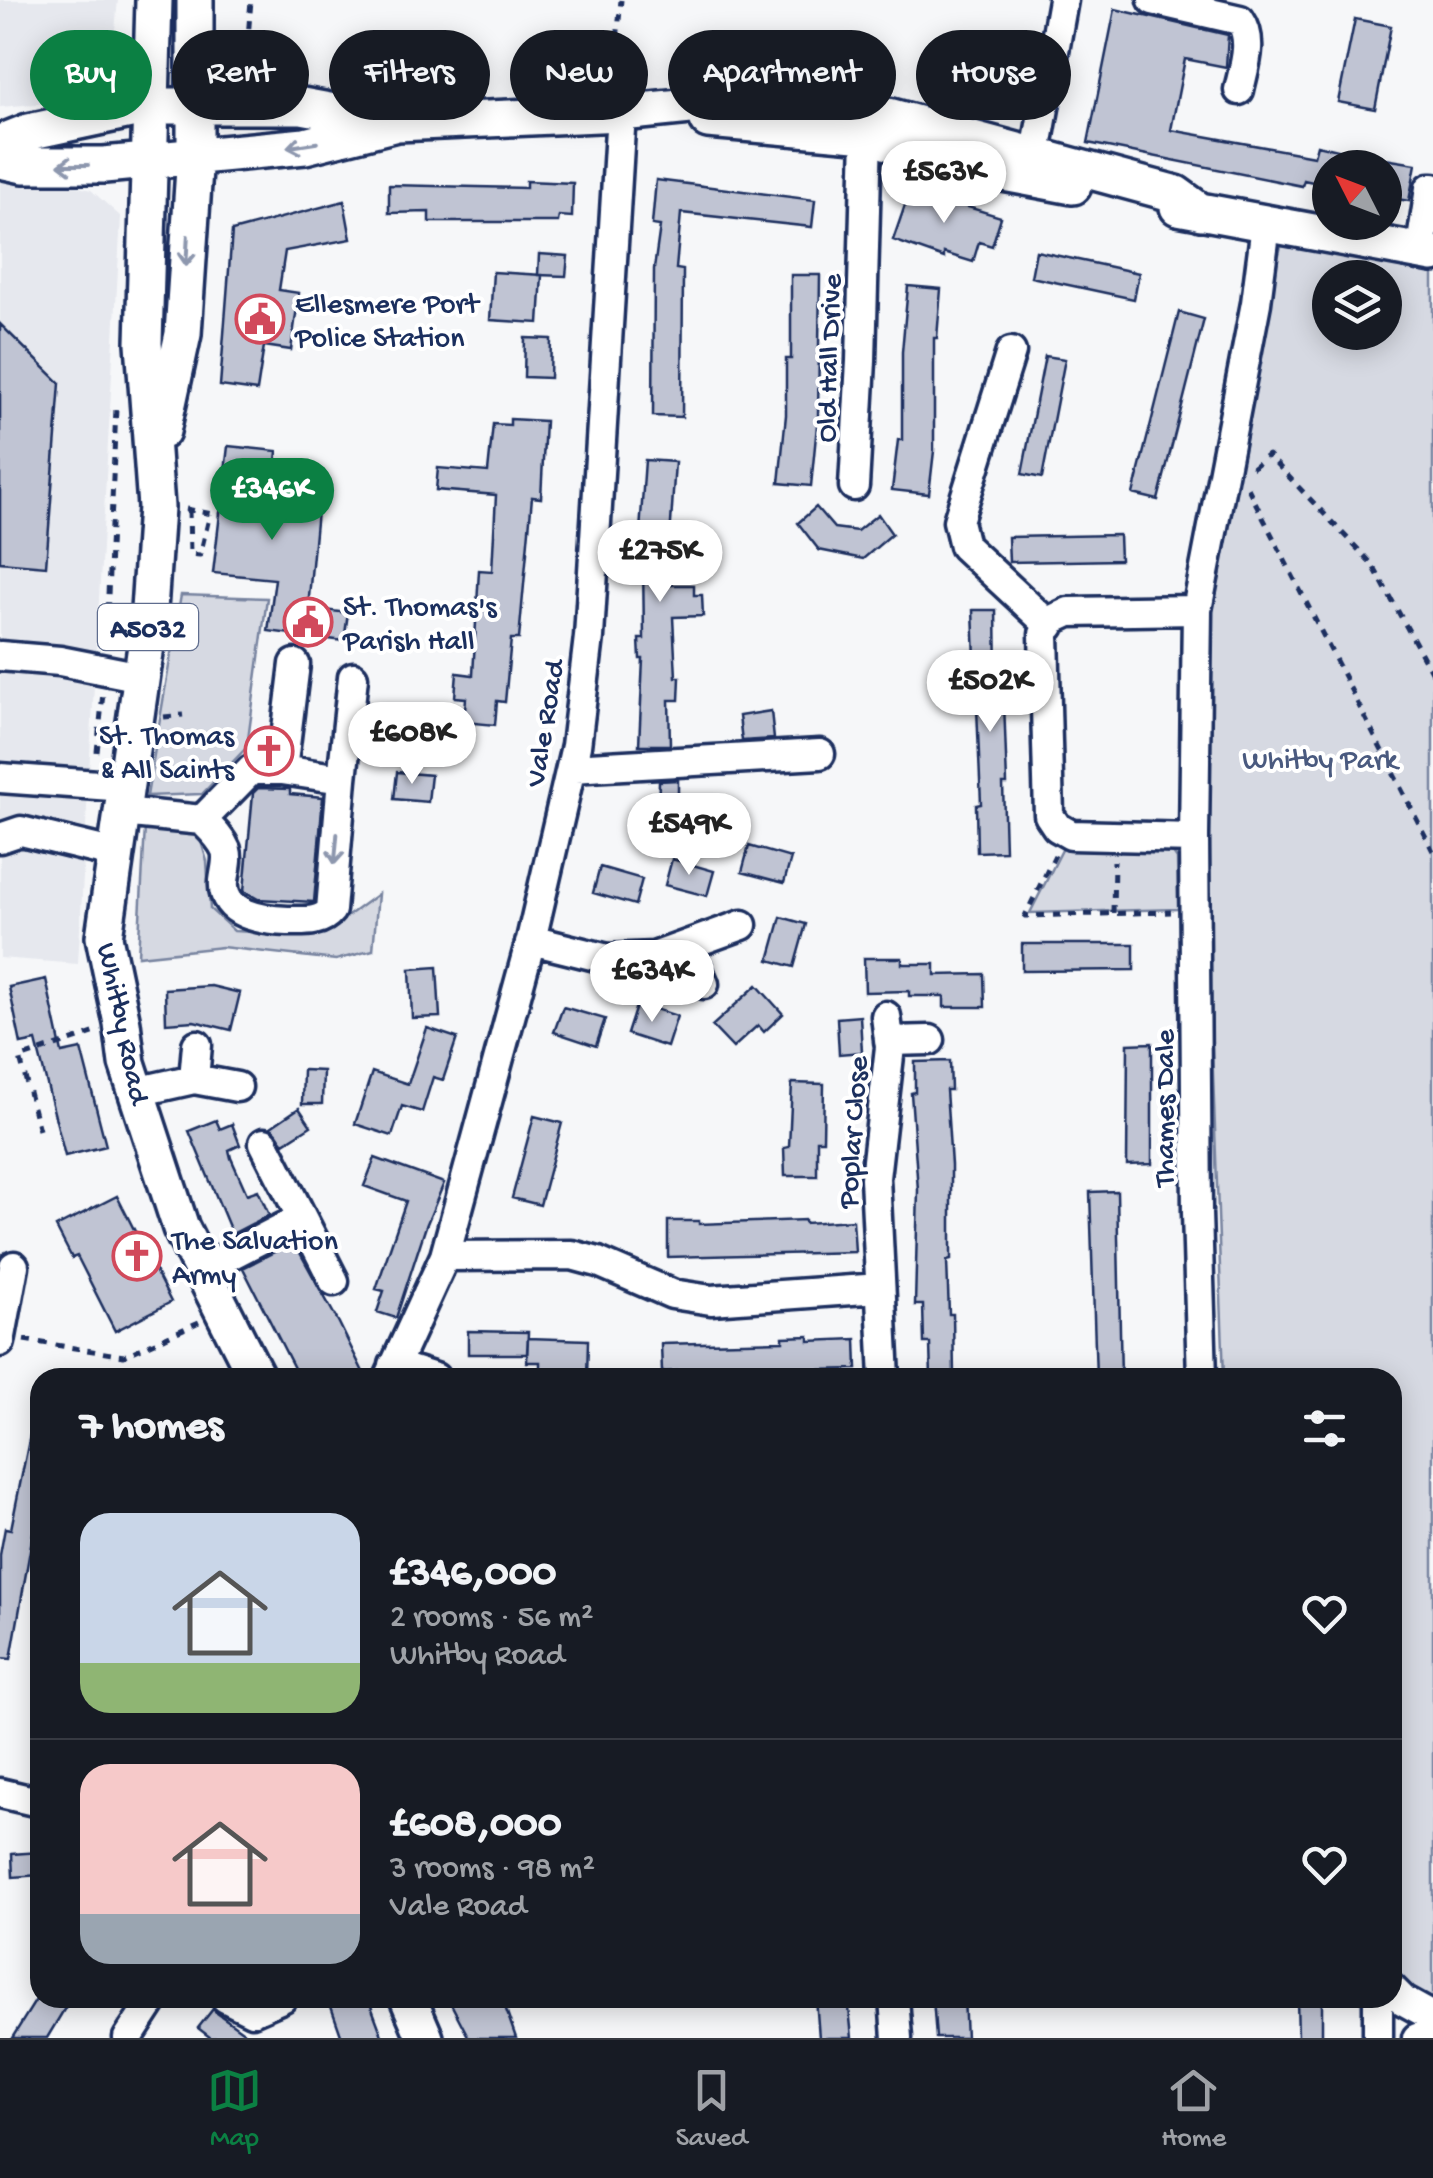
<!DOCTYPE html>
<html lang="en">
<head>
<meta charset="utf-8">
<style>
  :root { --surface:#171b24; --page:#20242c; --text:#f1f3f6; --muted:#9ea1a6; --line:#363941; --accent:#0b8043 }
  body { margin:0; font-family:"Gochi Hand",sans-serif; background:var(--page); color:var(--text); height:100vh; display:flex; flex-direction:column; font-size:38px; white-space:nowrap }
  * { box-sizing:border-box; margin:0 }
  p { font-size:32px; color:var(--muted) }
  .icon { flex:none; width:55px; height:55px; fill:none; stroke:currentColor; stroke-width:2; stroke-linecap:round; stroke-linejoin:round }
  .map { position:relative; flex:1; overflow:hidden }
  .side { position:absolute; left:30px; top:1368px; width:1372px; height:640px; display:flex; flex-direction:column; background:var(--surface); border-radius:30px; box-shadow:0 5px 25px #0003 }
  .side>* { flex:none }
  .hud { position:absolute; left:30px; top:30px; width:1375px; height:90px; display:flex; gap:20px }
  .needle { width:65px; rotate:312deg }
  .tools { position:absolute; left:1312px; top:150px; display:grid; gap:20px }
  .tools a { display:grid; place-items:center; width:90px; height:90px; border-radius:50%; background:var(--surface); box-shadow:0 5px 25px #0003; font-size:50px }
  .price { position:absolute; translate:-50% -85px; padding:0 22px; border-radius:35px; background:#fff; color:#222; font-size:32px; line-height:65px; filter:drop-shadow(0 2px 5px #0008) }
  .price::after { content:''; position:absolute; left:50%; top:60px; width:30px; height:22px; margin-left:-15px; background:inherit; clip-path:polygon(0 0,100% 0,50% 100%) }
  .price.current { background:var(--accent); color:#fff }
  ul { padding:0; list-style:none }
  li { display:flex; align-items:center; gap:30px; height:250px; padding:0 50px }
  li+li { border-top:2px solid var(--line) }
  li span { display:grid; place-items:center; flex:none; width:280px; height:200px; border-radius:30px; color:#555 }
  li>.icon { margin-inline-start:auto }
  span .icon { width:120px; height:120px; fill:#fffc; stroke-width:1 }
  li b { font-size:42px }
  h2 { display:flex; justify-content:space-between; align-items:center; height:120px; padding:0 50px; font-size:42px }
  .chip { padding:0 35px; border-radius:45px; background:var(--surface); box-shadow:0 5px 25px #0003; font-size:35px; line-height:90px }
  .chip.current { background:var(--accent); color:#fff }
  .menu { display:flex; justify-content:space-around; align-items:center; height:140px; border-top:2px solid var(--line); background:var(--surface); font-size:28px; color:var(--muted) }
  .menu a { display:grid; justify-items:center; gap:5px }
  .menu .current { color:var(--accent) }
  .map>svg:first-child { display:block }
</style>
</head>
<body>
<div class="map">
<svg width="1433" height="2038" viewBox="0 0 1433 2038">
  <rect width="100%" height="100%" fill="#f6f7f9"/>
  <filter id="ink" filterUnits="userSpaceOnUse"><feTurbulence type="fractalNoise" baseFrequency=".01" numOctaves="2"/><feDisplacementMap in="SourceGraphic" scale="20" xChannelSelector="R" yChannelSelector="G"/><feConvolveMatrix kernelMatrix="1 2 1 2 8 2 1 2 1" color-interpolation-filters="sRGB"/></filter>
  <g filter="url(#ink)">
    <path fill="#e6e8ee" d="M0,0H118L108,98L0,107Z
      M39,177L91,190L121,217L78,964L0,958V181Z"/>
    <path fill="#d6d9e2" stroke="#7884a0" stroke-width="2.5" fill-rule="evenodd" d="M1281,246L1433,261V2001L1395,1977L1393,1948L1392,1378H1224L1204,825L1210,606L1266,308ZM1330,278H1385V332H1330Z
      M181,595L267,598L247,747L202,794L147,796Z
      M145,827L198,832L207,861L210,909L234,931L313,935L341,921L378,894L373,950L336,960L222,947L138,956Z
      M1065,844L1168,846L1177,859L1178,909L1030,913Z"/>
    <path fill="#c0c4d3" stroke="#1b2f5e" stroke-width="2.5" d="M1115,9L1228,35L1226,67L1185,59L1171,130L1314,156L1317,145L1375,159L1374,168H1330V186L1304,180L1302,186L1088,143Z
      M1355,19L1391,26L1375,109L1338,102Z
      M1385,159L1416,164L1409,201L1385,197Z
      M656,180L815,200L812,227L681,213L676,269L683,270L682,417L653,416L654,269L660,226L652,225Z
      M526,181L573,183L572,217L559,216L558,222H429V212L389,213V185L526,188Z
      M912,185L937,193L935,197L1001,217L992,246L979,242L973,262L944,253V258L893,240Z
      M344,201L351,239L285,251L279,290L299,293L291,350L264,346L257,391L220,386L232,231Z
      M1036,251L1139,273L1134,299L1031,277Z
      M539,254L568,256L566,276L538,275Z
      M493,272L542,275L539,323L490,320Z
      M791,275H820L818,415L811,486L779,483L786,415V359H791Z
      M908,286L941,289L937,338H934V451L929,494L892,490L898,440H902V352Z
      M1179,312L1204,319L1158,500L1133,494Z
      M0,324L60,383L46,566L0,562Z
      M525,338L551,339L550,378L524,377Z
      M1045,356L1065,359L1042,478L1022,474Z
      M510,419L545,421L541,498L532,497L519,639H511L505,702L497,701L495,725L464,722L466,698L455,697L457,673L473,675L479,570L492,571L496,495L436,490L438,468L488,472L493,424L510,425Z
      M228,446L277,451L273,496L318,500L308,608L348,613L344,641L268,631L275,579L213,573Z
      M645,460L675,462L667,585H694V595H702L703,616L673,617L676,677H680L679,700H669L670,745H639L643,659H640L639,639H644L643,560H638Z
      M816,507L834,528L857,531L878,514L892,534L863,559L819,550L798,523Z
      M1119,535L1120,560L1009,562L1008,537Z
      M973,610H996L997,675H1003L1007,784H1003L1005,851L977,852L976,805L981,804Z
      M771,711L774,739L742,741L739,716Z
      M397,772L431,775L428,802L394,799Z
      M678,780V818L658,817L659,781Z
      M258,788L290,789V794L323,797L314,902L258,899L244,891L253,793Z
      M749,846L791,858L784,883L742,872Z
      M672,859L714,871L707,896L665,885Z
      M600,867L642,879L635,905L593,893Z
      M781,917L806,924L794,967L769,960Z
      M1022,944H1134V970L1022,971Z
      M864,958H902V964H935V975L984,974L985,1007H944V996H909V991L865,992Z
      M437,967L440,1017L412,1018L410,969Z
      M46,979L62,1053L81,1049L106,1146L65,1156L36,1041L21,1044L9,987Z
      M757,985L783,1014L764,1032L758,1025L733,1048L712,1026Z
      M211,986L240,993L231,1030L194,1021L166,1023L165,989Z
      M637,1003L677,1016L667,1047L627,1034Z
      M563,1007L605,1019L596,1046L554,1032Z
      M860,1016L862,1052L839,1054L837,1018Z
      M427,1028L457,1038L443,1080L433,1077L422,1112L402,1106L392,1136L355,1124L372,1072L408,1084Z
      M1152,1043V1164L1127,1165L1128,1044Z
      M950,1061L951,1090H946L951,1165V1260L947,1261L949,1314H953L954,1378H931L930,1343H924L923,1305H915L918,1190L911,1093L915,1092V1062Z
      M303,1070L323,1071L322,1104H302Z
      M792,1083L824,1084L823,1140H817V1176H785L784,1148L789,1147Z
      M299,1108L311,1126L284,1143L271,1127Z
      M534,1116L562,1123L540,1205L512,1198Z
      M216,1120L220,1129L232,1124L240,1145L229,1150L231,1158L247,1194L258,1190L269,1215L232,1234L189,1131Z
      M375,1158L444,1183L426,1226L396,1318L377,1312L384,1291L376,1289L406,1201L364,1186Z
      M1117,1191L1121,1378H1096L1090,1192Z
      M117,1196L171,1302L115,1331L77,1256L72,1258L56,1227Z
      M805,1220V1223L853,1220L855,1252L668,1257V1221H699V1224Z
      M294,1242L339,1323L366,1378H299L243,1268Z
      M468,1331L528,1332L527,1354H468Z
      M809,1336V1341L856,1339L857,1369L770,1371L771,1378L710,1376L709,1369L662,1372L661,1344L783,1341V1337Z
      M528,1338L588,1340L587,1378H540V1362H527Z
      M30,1435L40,1436V1534L33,1533L11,1659L0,1658V1555L5,1528L11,1529Z
      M40,1852V1875L13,1877L12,1854Z
      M37,1998H71L47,2038H12Z
      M328,1998H368L383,2038H342Z
      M448,1998H502L516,2038H469Z
      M816,1998H848L852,2038H819Z
      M933,1998H964L966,2038H936Z
      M1297,1998H1322V2038H1298Z
      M213,2009L217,2013L252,2038H211L198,2028Z"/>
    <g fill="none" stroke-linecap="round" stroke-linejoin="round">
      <g stroke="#1b2f5e" stroke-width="35">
        <path id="minor" d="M1153,0L1240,20C1254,40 1244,67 1239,90
          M1032,176L1063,0
          M1420,254L1430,188H1433
          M1011,352L958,521L964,546L1050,626
          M854,486L861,361L867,134L870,118
          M0,656L60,661L141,677
          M571,768L820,754
          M282,770L295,664
          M0,778L126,787
          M342,779L353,677
          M122,812L202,820C211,829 221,838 226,850C229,860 225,871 224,881C221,915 263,920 288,921C304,921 321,923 331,910L342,779L282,770H251L202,820
          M0,838L21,831L116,854
          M1194,838L1071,835L1057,827L1049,815L1044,634L1054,619L1069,612L1197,610
          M531,940L608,959L654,957L742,925
          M687,945L704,984
          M889,1041L930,1040
          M194,1079L197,1045
          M136,1092L194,1079L237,1087
          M264,1143L334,1281
          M445,1256L572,1255L598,1262L672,1294L711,1300L880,1288
          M201,1270L302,1218
          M0,1342L14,1266
          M394,1365L435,1378
          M389,1378L445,1256L531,940L576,746L589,637L621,113
          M885,1378L875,1178L890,1047L886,1016
          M1202,1378L1197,1213L1194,838L1197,610L1256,303L1266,225
          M0,1793L38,1802L40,1794
          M1392,1989L1404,2001L1433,2017
          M226,1998L252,2011L282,1998
          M894,1998L897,2038
          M1378,1998V2038
          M128,2038L154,1998
          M1417,2038L1433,2032"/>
      </g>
      <g stroke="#1b2f5e" stroke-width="42">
        <path id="major" d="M154,0L144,343L156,507L147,639L104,937L122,1023L127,1063L181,1228L257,1378
          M708,120L867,134L939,161L1073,186
          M0,143L28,132L150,106H302L383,121
          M0,160L23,165H104L305,146L397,123L621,113L760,99L888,116L1176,194L1201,212
          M1178,207L1433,254
          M162,431L183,334L195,154V0
          M408,1998L425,2038"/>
      </g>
      <path stroke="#1b2f5e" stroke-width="5" stroke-dasharray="8 8" stroke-linecap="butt" d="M245,76L251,0
        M104,85L122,70
        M618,85L615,61L621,0
        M1252,468L1268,455L1372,564L1433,675
        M1248,488L1433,851
        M186,509L218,515
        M189,510L190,554L200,555L210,514
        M106,642L116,408
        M164,717L183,715
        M97,752L103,693
        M1055,855L1025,916L1171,912
        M1113,913L1114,861
        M39,1130L20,1058L96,1032
        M24,1340L124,1356L199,1322"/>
      <use href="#minor" stroke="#fff" stroke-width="28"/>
      <use href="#major" stroke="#fff" stroke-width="35"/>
    </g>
    <defs><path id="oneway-shaft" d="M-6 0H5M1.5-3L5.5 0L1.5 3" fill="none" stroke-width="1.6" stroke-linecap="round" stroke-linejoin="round" transform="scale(2.5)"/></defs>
    <g stroke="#8d97ae">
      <use href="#oneway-shaft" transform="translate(302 145) rotate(171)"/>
      <use href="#oneway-shaft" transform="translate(73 165) rotate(-180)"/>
      <use href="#oneway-shaft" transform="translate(187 251) rotate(93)"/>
      <use href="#oneway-shaft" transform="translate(336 849) rotate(95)"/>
    </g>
  </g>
  <defs>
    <g id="civic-ring" transform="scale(2.5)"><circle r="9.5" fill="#fff" stroke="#d1495b" stroke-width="1.5"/><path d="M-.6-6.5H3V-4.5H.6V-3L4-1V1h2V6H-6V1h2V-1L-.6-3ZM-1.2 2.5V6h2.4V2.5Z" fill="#d1495b"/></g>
    <g id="church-ring" transform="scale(2.5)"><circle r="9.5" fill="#fff" stroke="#d1495b" stroke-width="1.5"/><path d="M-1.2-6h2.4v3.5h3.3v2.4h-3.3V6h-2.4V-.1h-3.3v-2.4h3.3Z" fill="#d1495b"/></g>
  </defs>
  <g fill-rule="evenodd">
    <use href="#civic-ring" x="260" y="319"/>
    <use href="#civic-ring" x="308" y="622"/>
    <use href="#church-ring" x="269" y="751"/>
    <use href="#church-ring" x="137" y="1256"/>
  </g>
  <g text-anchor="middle" stroke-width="8" stroke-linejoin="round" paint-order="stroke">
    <rect fill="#fff" stroke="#5f6d8e" stroke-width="2.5" x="98" y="604" width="100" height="46" rx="8"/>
    <g font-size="28" font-weight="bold" fill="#1b2f5e">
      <text x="148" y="637">A5032</text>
    </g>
    <g font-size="30" fill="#1b2f5e" stroke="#fff" text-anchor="start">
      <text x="295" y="312">Ellesmere Port<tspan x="295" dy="34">Police Station</tspan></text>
      <text x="343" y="615">St. Thomas's<tspan x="343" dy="34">Parish Hall</tspan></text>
      <text x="234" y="744" text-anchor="end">St. Thomas<tspan x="234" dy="34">&amp; All Saints</tspan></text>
      <text x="172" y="1249">The Salvation<tspan x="172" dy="34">Army</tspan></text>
    </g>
    <g font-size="30" fill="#1b2f5e" stroke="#fff">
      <text transform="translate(827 358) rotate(-88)" y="10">Old Hall Drive</text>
      <text transform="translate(543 723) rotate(-81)" y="10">Vale Road</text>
      <text transform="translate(125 1023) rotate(78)" y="10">Whitby Road</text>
      <text transform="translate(1163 1108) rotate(-90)" y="10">Thames Dale</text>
      <text transform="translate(851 1132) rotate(-86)" y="10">Poplar Close</text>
    </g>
    <g font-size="30" fill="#4a5a7f" stroke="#fff">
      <text x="1320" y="768">Whitby Park</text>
    </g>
  </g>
</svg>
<div class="tools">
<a><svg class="needle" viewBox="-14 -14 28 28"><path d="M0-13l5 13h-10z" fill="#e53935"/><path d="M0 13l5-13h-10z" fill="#9ea1a6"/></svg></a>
<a><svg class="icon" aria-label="layers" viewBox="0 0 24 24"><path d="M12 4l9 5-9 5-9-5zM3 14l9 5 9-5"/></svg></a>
</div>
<b class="price" style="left:944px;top:226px">£563K</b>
<b class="price current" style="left:272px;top:543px">£346K</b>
<b class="price" style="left:660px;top:605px">£275K</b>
<b class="price" style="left:990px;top:735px">£502K</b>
<b class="price" style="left:412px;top:787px">£608K</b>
<b class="price" style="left:689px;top:878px">£549K</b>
<b class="price" style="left:652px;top:1025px">£634K</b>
<div class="hud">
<a class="chip current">Buy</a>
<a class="chip">Rent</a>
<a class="chip">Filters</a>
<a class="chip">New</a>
<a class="chip">Apartment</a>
<a class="chip">House</a>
</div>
<section class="side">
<h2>7 homes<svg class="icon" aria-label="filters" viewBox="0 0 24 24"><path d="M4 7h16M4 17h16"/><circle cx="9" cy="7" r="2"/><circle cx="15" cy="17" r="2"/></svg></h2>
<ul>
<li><span style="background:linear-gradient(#c9d6e8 75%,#8fb573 0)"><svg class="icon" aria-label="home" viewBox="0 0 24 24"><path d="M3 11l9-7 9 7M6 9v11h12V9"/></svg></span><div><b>£346,000</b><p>2 rooms · 56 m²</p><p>Whitby Road</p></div><svg class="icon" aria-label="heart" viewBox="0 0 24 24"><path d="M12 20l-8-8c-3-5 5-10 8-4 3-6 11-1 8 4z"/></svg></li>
<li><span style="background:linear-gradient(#f6c9c9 75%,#9aa5b1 0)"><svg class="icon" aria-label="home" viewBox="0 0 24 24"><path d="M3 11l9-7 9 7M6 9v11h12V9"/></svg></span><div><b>£608,000</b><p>3 rooms · 98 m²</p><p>Vale Road</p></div><svg class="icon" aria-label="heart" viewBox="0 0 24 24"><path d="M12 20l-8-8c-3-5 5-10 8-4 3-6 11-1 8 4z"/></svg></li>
</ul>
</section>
</div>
<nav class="menu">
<a class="current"><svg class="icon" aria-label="map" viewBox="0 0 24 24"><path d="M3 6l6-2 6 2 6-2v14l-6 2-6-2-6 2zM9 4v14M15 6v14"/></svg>Map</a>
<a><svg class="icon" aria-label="saved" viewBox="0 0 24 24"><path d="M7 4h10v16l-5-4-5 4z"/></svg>Saved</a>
<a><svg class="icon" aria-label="home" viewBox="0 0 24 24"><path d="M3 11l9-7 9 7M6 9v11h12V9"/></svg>Home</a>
</nav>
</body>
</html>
